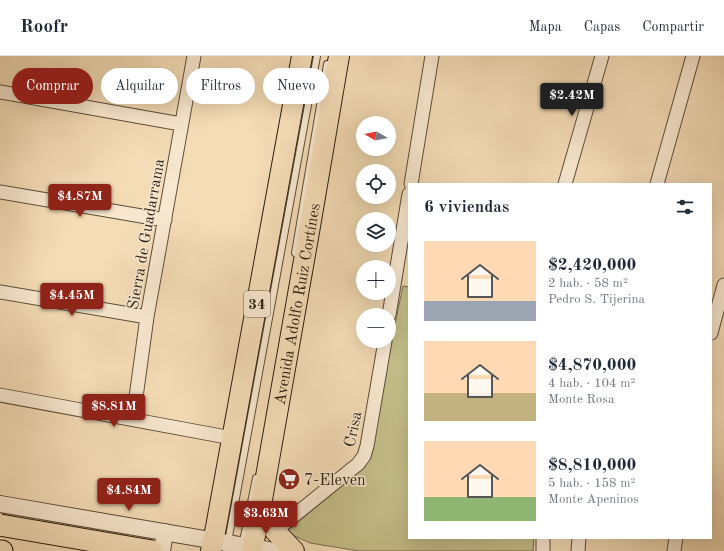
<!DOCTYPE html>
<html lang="es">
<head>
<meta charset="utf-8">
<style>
  :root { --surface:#fff; --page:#f2f2f3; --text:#1f2937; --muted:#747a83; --line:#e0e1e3; --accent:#8f2418 }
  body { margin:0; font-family:"Old Standard TT",serif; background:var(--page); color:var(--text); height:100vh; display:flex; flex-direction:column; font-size:15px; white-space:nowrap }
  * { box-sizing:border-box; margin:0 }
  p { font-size:13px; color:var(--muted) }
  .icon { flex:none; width:22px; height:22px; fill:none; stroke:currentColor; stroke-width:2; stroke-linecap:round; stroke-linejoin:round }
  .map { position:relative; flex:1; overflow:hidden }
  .panel { position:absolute; left:408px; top:127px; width:304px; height:356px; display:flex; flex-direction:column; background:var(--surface); border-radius:0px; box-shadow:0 4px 16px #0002 }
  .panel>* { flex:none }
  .guide { position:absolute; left:12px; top:12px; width:336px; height:36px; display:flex; gap:8px }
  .needle { width:26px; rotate:279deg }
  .fabs { position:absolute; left:356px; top:60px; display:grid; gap:8px }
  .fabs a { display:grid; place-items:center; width:40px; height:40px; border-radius:50%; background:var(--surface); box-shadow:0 4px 16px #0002; font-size:20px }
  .price { position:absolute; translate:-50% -34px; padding:0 9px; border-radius:4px; background:var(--accent); color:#fff; font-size:13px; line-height:26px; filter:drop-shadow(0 1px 2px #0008) }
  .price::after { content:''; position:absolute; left:50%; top:24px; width:12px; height:9px; margin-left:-6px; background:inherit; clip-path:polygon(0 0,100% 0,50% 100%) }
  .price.active { background:#222; color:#fff }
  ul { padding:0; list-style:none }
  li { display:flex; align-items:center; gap:12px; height:100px; padding:0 16px }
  li span { display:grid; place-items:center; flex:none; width:112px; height:80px; border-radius:0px; color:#555 }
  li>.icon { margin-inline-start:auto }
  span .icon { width:48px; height:48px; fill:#fffc; stroke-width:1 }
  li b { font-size:17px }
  h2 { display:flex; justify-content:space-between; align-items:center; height:48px; padding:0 16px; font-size:17px }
  .pill { padding:0 14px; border-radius:18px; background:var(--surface); box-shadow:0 4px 16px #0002; font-size:14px; line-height:36px }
  .pill.active { background:var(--accent); color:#fff }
  header { display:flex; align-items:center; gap:24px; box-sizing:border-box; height:56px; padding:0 20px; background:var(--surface); border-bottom:1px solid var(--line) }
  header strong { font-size:19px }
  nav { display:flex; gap:22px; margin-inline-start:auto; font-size:14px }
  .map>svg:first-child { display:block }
</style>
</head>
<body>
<header>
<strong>Roofr</strong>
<nav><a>Mapa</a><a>Capas</a><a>Compartir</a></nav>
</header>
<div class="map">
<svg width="724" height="495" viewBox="0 0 724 495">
  <rect width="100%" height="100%" fill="#f4dcb6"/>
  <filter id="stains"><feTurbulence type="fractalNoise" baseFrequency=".005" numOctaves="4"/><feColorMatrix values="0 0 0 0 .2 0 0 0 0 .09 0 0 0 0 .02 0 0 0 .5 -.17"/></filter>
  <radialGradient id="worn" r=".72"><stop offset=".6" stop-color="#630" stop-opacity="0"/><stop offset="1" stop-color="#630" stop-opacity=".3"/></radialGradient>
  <path fill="#c4be88" stroke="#786e4c" d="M403,230L409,231V482H534L533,495H359L310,487L286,476L365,411Z"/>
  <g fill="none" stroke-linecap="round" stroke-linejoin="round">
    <g stroke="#5d4d39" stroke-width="8">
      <path id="service" d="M295,197L327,8
        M242,490L256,422
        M226,495L228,486L317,0"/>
    </g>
    <g stroke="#5d4d39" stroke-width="15">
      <path id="minor" d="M0,36L181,68
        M411,128L432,0
        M565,128L602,0
        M657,128L693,0
        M0,136L165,164
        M0,236L147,261
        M389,259L409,138
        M711,277L724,229
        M0,339L232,382
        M133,363L147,261L194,0
        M275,475L358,408L364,400L367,390L385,285
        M543,495V482
        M578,495L579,482
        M674,495L676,482"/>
    </g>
    <g stroke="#5d4d39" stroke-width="18">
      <path id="tertiary" d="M0,448L274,495
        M162,495L165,476"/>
    </g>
    <g stroke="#2b1d0f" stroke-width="22">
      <g id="primary">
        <path d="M261,449L275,475L294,495"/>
        <path d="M211,495L216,471L302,0"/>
        <path id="s1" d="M252,495L261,449L309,176L339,0"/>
      </g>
    </g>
    <g stroke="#2b1d0f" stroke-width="23">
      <path id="trunk" d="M0,495H2"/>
    </g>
    <use href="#service" stroke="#f8e8d0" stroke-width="6"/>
    <use href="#minor" stroke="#f8e8d0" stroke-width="13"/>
    <use href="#tertiary" stroke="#f8e8d0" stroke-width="16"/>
    <use href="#primary" stroke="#f4dcb6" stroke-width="20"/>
    <use href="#trunk" stroke="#f4dcb6" stroke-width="21"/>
    <g stroke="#2b1d0f" stroke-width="23" stroke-linecap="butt">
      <path id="trunk-bridge" d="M0,469L152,495"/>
    </g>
    <use href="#trunk-bridge" stroke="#f4dcb6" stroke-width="21"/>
  </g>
  <defs>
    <g id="supermarket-disc" transform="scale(1.15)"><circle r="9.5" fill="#8f2418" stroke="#f8e8d0"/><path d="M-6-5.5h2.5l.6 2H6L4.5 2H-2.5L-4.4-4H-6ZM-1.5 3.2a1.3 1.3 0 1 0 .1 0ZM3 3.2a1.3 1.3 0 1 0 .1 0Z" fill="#fff"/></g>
  </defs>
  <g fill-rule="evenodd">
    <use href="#supermarket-disc" x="289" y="423"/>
  </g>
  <g text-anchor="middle" stroke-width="3" stroke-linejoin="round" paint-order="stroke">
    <rect fill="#f8e8d0" stroke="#685a49" stroke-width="1" x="244" y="235" width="26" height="26" rx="3"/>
    <g font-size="15" font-weight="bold" fill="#2b1d0f">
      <text x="257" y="253">34</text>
    </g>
    <g font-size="16" fill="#2b1d0f" stroke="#f8e8d0">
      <text transform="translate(145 178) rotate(-80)" y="6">Sierra de Guadarrama</text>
      <text dy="6" stroke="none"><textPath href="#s1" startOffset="251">Avenida Adolfo Ruiz Cortínes</textPath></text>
      <text transform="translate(352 373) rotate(-78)" y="6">Crisa</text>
    </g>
    <g font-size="16" fill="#2b1d0f" stroke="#f8e8d0" text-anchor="start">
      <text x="304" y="429">7-Eleven</text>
    </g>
  </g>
  <rect width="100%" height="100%" filter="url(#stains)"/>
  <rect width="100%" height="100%" fill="url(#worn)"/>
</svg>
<div class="fabs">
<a><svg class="needle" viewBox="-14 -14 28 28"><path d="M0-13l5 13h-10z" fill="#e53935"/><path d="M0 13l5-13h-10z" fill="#747a83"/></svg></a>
<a><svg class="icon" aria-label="locate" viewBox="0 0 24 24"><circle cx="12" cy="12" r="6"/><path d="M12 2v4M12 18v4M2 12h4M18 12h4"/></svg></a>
<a><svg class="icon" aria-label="layers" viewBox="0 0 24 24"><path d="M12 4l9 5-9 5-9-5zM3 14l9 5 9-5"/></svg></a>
<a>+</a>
<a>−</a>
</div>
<b class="price active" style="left:572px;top:61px">$2.42M</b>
<b class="price" style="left:80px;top:162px">$4.87M</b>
<b class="price" style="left:72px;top:261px">$4.45M</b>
<b class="price" style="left:114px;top:372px">$8.81M</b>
<b class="price" style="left:129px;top:456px">$4.84M</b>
<b class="price" style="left:266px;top:479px">$3.63M</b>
<div class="guide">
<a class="pill active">Comprar</a>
<a class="pill">Alquilar</a>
<a class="pill">Filtros</a>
<a class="pill">Nuevo</a>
</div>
<section class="panel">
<h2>6 viviendas<svg class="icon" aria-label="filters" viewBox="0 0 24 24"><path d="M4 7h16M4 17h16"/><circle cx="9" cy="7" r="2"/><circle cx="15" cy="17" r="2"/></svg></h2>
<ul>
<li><span style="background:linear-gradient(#ffd9b3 75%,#9aa5b1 0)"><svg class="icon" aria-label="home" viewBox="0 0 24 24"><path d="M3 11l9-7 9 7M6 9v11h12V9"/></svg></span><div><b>$2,420,000</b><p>2 hab. · 58 m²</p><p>Pedro S. Tijerina</p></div></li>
<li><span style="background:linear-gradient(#ffd9b3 65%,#c2b280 0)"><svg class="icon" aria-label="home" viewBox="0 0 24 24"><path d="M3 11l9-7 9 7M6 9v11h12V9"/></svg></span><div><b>$4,870,000</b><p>4 hab. · 104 m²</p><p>Monte Rosa</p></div></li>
<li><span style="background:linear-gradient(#ffd9b3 70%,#8fb573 0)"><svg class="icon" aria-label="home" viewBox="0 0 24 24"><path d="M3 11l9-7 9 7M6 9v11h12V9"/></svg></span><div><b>$8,810,000</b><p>5 hab. · 158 m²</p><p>Monte Apeninos</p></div></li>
</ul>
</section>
</div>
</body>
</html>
